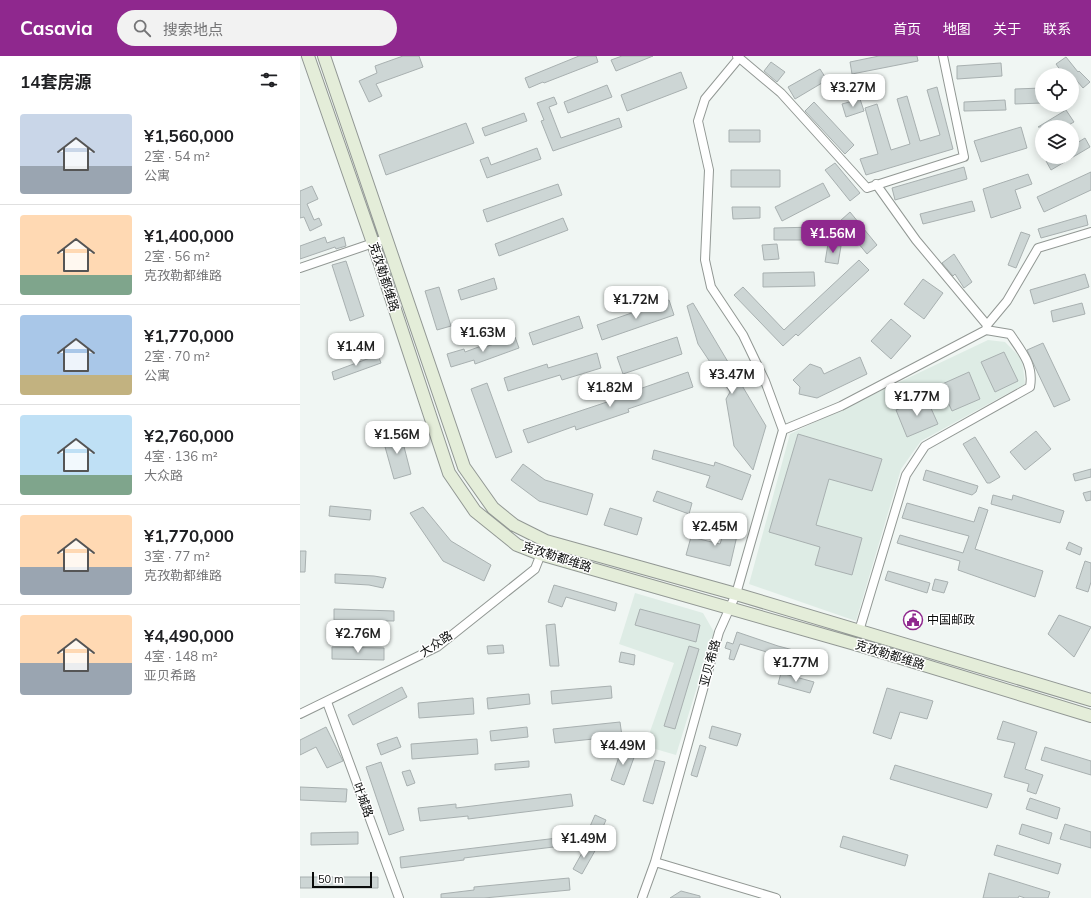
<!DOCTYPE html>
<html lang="zh">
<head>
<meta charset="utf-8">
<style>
  :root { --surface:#fff; --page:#f2f2f2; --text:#202124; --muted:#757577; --line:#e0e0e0; --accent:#8f288e }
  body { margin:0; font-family:Mulish,"Noto Sans SC",sans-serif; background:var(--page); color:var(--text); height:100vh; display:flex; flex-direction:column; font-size:15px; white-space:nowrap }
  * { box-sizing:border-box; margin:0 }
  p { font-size:13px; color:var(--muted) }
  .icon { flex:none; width:22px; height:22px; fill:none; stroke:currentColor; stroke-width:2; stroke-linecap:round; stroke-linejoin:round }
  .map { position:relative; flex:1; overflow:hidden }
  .panel { display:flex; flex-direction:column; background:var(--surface); width:300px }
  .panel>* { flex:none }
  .buttons { position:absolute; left:735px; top:12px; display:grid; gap:8px }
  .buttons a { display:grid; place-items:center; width:44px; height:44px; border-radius:50%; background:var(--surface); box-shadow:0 2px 10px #0003; font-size:20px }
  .scale { position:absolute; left:12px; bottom:10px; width:60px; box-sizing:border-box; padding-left:4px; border:2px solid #0a0c0b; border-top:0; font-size:11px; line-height:14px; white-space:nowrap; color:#0a0c0b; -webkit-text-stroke:3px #fff; paint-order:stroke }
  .price { position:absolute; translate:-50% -34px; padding:0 9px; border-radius:8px; background:#fff; color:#222; font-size:13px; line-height:26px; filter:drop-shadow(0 1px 2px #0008) }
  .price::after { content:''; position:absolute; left:50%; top:24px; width:12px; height:9px; margin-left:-6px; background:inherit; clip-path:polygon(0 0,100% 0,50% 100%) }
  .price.selected { background:var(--accent); color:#fff }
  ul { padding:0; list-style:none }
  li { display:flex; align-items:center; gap:12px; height:100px; padding:0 20px }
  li+li { border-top:1px solid var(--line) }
  li span { display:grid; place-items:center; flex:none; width:112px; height:80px; border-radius:4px; color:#555 }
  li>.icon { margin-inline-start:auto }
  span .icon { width:48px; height:48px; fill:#fffc; stroke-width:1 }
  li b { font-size:17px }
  h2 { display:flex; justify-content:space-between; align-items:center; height:48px; padding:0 20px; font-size:17px }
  header { display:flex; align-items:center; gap:24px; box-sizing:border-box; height:56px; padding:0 20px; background:var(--accent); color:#fff }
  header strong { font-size:19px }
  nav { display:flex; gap:22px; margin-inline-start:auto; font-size:14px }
  .search { width:280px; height:36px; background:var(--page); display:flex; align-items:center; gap:10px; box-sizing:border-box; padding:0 14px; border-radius:22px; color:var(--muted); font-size:15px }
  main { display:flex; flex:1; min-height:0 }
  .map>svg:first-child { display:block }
</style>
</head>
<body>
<header>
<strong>Casavia</strong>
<div class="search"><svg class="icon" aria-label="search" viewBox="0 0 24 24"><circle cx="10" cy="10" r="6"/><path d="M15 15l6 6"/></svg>搜索地点</div>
<nav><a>首页</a><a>地图</a><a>关于</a><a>联系</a></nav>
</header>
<main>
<section class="panel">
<h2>14套房源<svg class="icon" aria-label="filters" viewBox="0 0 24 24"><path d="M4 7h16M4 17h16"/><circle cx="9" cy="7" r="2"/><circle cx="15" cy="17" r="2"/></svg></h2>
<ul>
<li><span style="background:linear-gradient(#c9d6e8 65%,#9aa5b1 0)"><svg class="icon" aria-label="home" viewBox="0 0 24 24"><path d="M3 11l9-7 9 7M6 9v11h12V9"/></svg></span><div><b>¥1,560,000</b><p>2室 · 54 m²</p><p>公寓</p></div></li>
<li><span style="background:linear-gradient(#ffd9b3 75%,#7fa58c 0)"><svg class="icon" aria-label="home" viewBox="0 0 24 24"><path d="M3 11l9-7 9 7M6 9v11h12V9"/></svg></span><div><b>¥1,400,000</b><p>2室 · 56 m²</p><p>克孜勒都维路</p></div></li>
<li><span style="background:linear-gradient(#a9c7e8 75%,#c2b280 0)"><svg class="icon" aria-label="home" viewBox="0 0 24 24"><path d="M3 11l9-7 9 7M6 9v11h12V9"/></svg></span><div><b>¥1,770,000</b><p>2室 · 70 m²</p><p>公寓</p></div></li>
<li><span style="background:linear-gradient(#bfe0f5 75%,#7fa58c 0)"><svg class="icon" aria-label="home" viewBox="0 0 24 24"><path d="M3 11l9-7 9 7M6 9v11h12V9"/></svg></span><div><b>¥2,760,000</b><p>4室 · 136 m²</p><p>大众路</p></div></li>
<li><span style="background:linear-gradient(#ffd9b3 65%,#9aa5b1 0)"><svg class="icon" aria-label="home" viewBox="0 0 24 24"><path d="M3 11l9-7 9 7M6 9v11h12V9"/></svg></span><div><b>¥1,770,000</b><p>3室 · 77 m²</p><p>克孜勒都维路</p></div></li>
<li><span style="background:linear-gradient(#ffd9b3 60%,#9aa5b1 0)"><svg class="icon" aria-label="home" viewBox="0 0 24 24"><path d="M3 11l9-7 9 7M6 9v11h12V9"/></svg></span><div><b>¥4,490,000</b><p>4室 · 148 m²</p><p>亚贝希路</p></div></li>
</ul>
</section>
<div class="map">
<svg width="791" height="842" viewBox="0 0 791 842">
  <rect width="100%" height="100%" fill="#f0f6f3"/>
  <path fill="#deece5" d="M688,284L705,286L722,303L725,328L621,385L601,413L556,565L449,528L490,378Z
    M335,537L403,557L414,576L376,699L345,690L374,607L319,588Z"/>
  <path fill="#cdd6d5" stroke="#a8b0b0" d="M103,0H119L123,11L76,28L82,40L69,46L59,25L77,17L75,10Z
    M279,0H296L298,6L244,27L243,26L229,32L225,22Z
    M322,0H353L316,15L311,4Z
    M579,0H617L618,5L552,18L550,6Z
    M766,1L778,16L779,15L790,26L783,32L772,19L766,15L763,18L756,8Z
    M471,6L485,16L477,26L464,15Z
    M701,7L702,20L657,23V10Z
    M520,13L527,24L495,43L488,31Z
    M381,16L387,32L327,55L321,39Z
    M307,29L312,41L268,57L264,46Z
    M637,31L653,93L566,119L560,103L578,98L565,52L577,48L591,94L610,88L597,43L607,40L620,85L640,79L627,34Z
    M742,32V47L715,48V33Z
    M254,41L257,48L249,51L261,82L319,62L322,71L253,95L241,65L244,64L237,47Z
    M560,43L564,55L546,61L542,48Z
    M705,44L706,54L664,55V46Z
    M514,46L554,89L545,98L505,55Z
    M766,54L774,66L765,71H738Z
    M224,57L227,65L185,80L182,72Z
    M166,67L174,87L86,119L79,99Z
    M721,71L727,92L681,106L674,85Z
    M429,74H460V86H429Z
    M785,82L790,91L751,114L746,105L753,101H772V90Z
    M237,92L241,103L187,122L180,104L188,101L191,109Z
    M535,107L560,137L550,145L525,114Z
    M664,111L667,123L595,144L592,132Z
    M431,114H480V131H431Z
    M791,116V134L744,156L737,141Z
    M728,118L732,128L715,134L721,152L691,162L683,133Z
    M523,127L530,140L482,165L475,151Z
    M258,128L262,139L187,166L183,154Z
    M12,130L18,143L7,148L14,164L19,162L22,169L10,175L4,161L0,162V135Z
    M672,145L675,155L623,168L620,158Z
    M432,151H460V162L433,163Z
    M550,156L577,189L567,198L540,165Z
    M786,159L788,169L741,182L738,173Z
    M263,162L268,174L199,200L195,188Z
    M516,171V184H474V172Z
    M721,176L730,179L716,212L708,209Z
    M25,181L27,187L44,181L46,190L36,193L35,191L0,203V190Z
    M477,188L479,203L464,204L462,189Z
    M528,188L541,190L538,208L525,206Z
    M654,198L672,226L664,232L655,218L653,220L642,207Z
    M559,204L569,214L498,280L496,278L483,290L434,239L443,231L484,274Z
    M46,205L64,260L50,265L32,209Z
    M514,216L515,230L463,231V217Z
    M785,218L789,231L734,248L730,234Z
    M194,222L197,233L161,244L158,234Z
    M623,223L643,237L624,263L604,248Z
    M139,231L151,270L137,274L125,235Z
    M369,244L374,259L302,284L297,269Z
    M393,247L466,370L453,414L434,390L426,343L430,336L398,288L387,250Z
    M782,247L785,258L753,266L751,255Z
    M279,260L283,272L233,289L229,277Z
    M591,263L611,280L591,303L571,285Z
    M59,279L63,291L57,294L55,288L36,295L34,287Z
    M215,281L219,292L175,308L174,304L151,311L147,298L164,293L165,296L184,289L185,291Z
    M377,281L382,298L323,318L317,301Z
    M743,287L770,344L754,351L727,294Z
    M704,296L718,325L695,336L681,306Z
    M297,297L301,312L262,324L260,319L208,335L204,322L247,308L248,312Z
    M78,299L81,307L34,324L32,316Z
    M560,301L567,318L517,342L499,338L500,331L493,324L510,308L521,312L524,318Z
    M388,316L393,331L328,353L329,356L276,374L275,370L228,387L223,374L328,339V337Z
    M669,316L680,343L652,355L640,329Z
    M187,327L212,396L196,402L171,333Z
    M626,341L638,368L607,381L596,354Z
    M100,375L111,418L94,423L82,380Z
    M736,375L751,393L725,414L710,396Z
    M498,378L582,403L572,435L529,423L516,469L562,482L552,519L515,509L520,491L469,476Z
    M675,381L700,421L690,427H687L663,388Z
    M354,394L414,410L415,406L451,419L442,444L406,431L410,420L352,403Z
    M223,408L245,424L293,438L287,459L239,445L211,424Z
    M791,413V421L775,425L773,418Z
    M626,414L678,430L676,436L672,439L623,424Z
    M357,435L392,447L389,458L353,445Z
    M791,435V444L786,445L783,437Z
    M693,439L712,444L713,439L764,455L760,467L691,448Z
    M607,447L674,466L679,451L688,454L675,493L743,515L735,541L658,514L660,505L597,487L600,479L663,497L669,480L602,462Z
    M30,450L71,454L70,464L29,460Z
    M123,451L151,485L191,509L184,525L143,505L110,457Z
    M310,452L342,462L337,479L304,469Z
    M427,467L439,471L430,510L386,499L391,481L420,488Z
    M769,486L782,492L780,499L766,493Z
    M0,495H6L5,516H0Z
    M785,505L791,507V526L788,536L776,532Z
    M588,515L630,527L627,537L585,524Z
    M35,518L74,520L86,522L83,532L69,529L35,527Z
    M635,523L648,526L644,537L632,534Z
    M254,529L317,547L315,555L266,541L262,551L248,546Z
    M34,553L94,555V565L34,564Z
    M340,553L400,569L396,586L335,569Z
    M759,559L791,571L774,601L748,578Z
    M255,568L259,610H250L246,569Z
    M437,576L478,590L520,601L516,614L479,604L480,600L440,588L434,604L429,603L431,594L425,592L427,586L433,588Z
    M203,589L204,597L188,598L187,590Z
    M389,590L399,593L375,673L364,670Z
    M32,591L84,592V604L32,603Z
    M321,596L335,599L334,609L319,606Z
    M481,617L514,626L510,637L478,628Z
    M311,630L312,642L252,648L251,635Z
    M102,631L107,641L53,669L48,659Z
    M587,632L633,645L627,663L600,656L591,683L573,677Z
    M229,638L230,648L188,653L187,642Z
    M173,642L174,658L119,662L118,647Z
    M703,665L737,676L725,713L743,719L736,738L727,735L729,728L704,721L715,687L697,683Z
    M320,666L322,680L255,687L253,673Z
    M412,670L441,678L437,690L409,682Z
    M26,671L43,705L27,712L16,691L0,699V684Z
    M227,671L228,681L191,685L190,675Z
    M97,681L101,691L81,699L77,688Z
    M177,683L178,698L112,703L111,688Z
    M400,689L406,691L397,721L391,719Z
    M745,691L791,705V719L741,704Z
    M322,692L336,696L324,729L311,724Z
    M355,704L365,706L353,748L343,745Z
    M229,705V711L195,714V708Z
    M81,706L104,774L89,779L66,711Z
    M595,709L692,738L687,752L590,723Z
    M110,714L115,727L107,730L102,716Z
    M0,731L47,733L46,746L0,744Z
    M271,738L273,750L168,763V760L120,765L118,752L156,748V752Z
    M730,742L760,752L757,763L726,753Z
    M295,759L306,764L299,780L288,775Z
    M722,768L752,777L749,788L719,778Z
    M765,768L791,776V792L760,783Z
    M58,776V788L11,789V777Z
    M274,780L286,787L164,802V804L101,812L100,801Z
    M543,780L608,799L605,810L540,791Z
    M287,788L296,793L282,818L273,813Z
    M697,789L761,808L758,818L694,799Z
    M689,817L750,836L748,842H725L719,840L718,842H683Z
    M0,821H78V832H0Z
    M269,822L270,834L184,842H141V838L174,834V831Z
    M381,835L400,840V842H370Z"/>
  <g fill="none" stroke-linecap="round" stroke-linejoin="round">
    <g stroke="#929894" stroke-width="10">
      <path id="minor" d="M437,0L481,37L567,132L664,101L643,0
        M439,2L405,43L398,65L409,114L405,204L411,231L443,279L465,325L483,374
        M576,128L616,184L687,269
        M0,212L85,183
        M483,374L541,350L686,274L687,269L707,245L738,192L791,176
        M559,575L606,419L625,390L730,331C734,309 722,296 710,278L686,274
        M27,646L99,842
        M0,658L137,591L235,513L246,485
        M355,806L476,842
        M342,842L355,806L419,576L436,538L483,374"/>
    </g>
    <g stroke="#929894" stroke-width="14">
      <path id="secondary" d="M8,0L73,187L149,417L175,455L217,489L240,498L555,588L791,660
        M24,0L164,411L193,452L214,469L246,485L436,538L791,644"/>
    </g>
    <use href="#minor" stroke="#fff" stroke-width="8"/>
    <use href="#secondary" stroke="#e4edd9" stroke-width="12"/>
  </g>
  <defs>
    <g id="civic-ring" transform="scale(1)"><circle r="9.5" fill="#fff" stroke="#8f288e" stroke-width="1.5"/><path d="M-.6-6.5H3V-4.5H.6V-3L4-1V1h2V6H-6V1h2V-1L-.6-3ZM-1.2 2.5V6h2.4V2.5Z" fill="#8f288e"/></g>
  </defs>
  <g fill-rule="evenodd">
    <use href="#civic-ring" x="613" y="564"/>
  </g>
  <g text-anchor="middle" stroke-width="3" stroke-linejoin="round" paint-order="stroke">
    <g font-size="12" fill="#0a0c0b" stroke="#fff">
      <text transform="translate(84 221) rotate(72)" y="4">克孜勒都维路</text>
      <text transform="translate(257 501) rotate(18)" y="4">克孜勒都维路</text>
      <text transform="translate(136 588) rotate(-33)" y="4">大众路</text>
      <text transform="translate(590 599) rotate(17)" y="4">克孜勒都维路</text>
      <text transform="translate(410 607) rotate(-75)" y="4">亚贝希路</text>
      <text transform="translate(63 744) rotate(70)" y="4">叶城路</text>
    </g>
    <g font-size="12" fill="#0a0c0b" stroke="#fff" text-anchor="start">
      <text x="627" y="568">中国邮政</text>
    </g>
  </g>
</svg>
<div class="buttons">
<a><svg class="icon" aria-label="locate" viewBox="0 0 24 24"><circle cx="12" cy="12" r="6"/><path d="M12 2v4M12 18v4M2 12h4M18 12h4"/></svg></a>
<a><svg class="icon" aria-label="layers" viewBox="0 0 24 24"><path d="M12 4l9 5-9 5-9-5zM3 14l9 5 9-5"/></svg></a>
</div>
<div class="scale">50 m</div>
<b class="price" style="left:553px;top:52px">¥3.27M</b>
<b class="price selected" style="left:533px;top:198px">¥1.56M</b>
<b class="price" style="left:336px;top:264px">¥1.72M</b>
<b class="price" style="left:183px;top:297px">¥1.63M</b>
<b class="price" style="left:56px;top:311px">¥1.4M</b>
<b class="price" style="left:432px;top:339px">¥3.47M</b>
<b class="price" style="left:310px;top:352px">¥1.82M</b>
<b class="price" style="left:617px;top:361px">¥1.77M</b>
<b class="price" style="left:97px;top:399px">¥1.56M</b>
<b class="price" style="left:415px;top:491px">¥2.45M</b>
<b class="price" style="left:58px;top:598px">¥2.76M</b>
<b class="price" style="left:496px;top:627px">¥1.77M</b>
<b class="price" style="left:323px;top:710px">¥4.49M</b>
<b class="price" style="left:284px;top:803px">¥1.49M</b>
</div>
</main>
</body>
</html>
